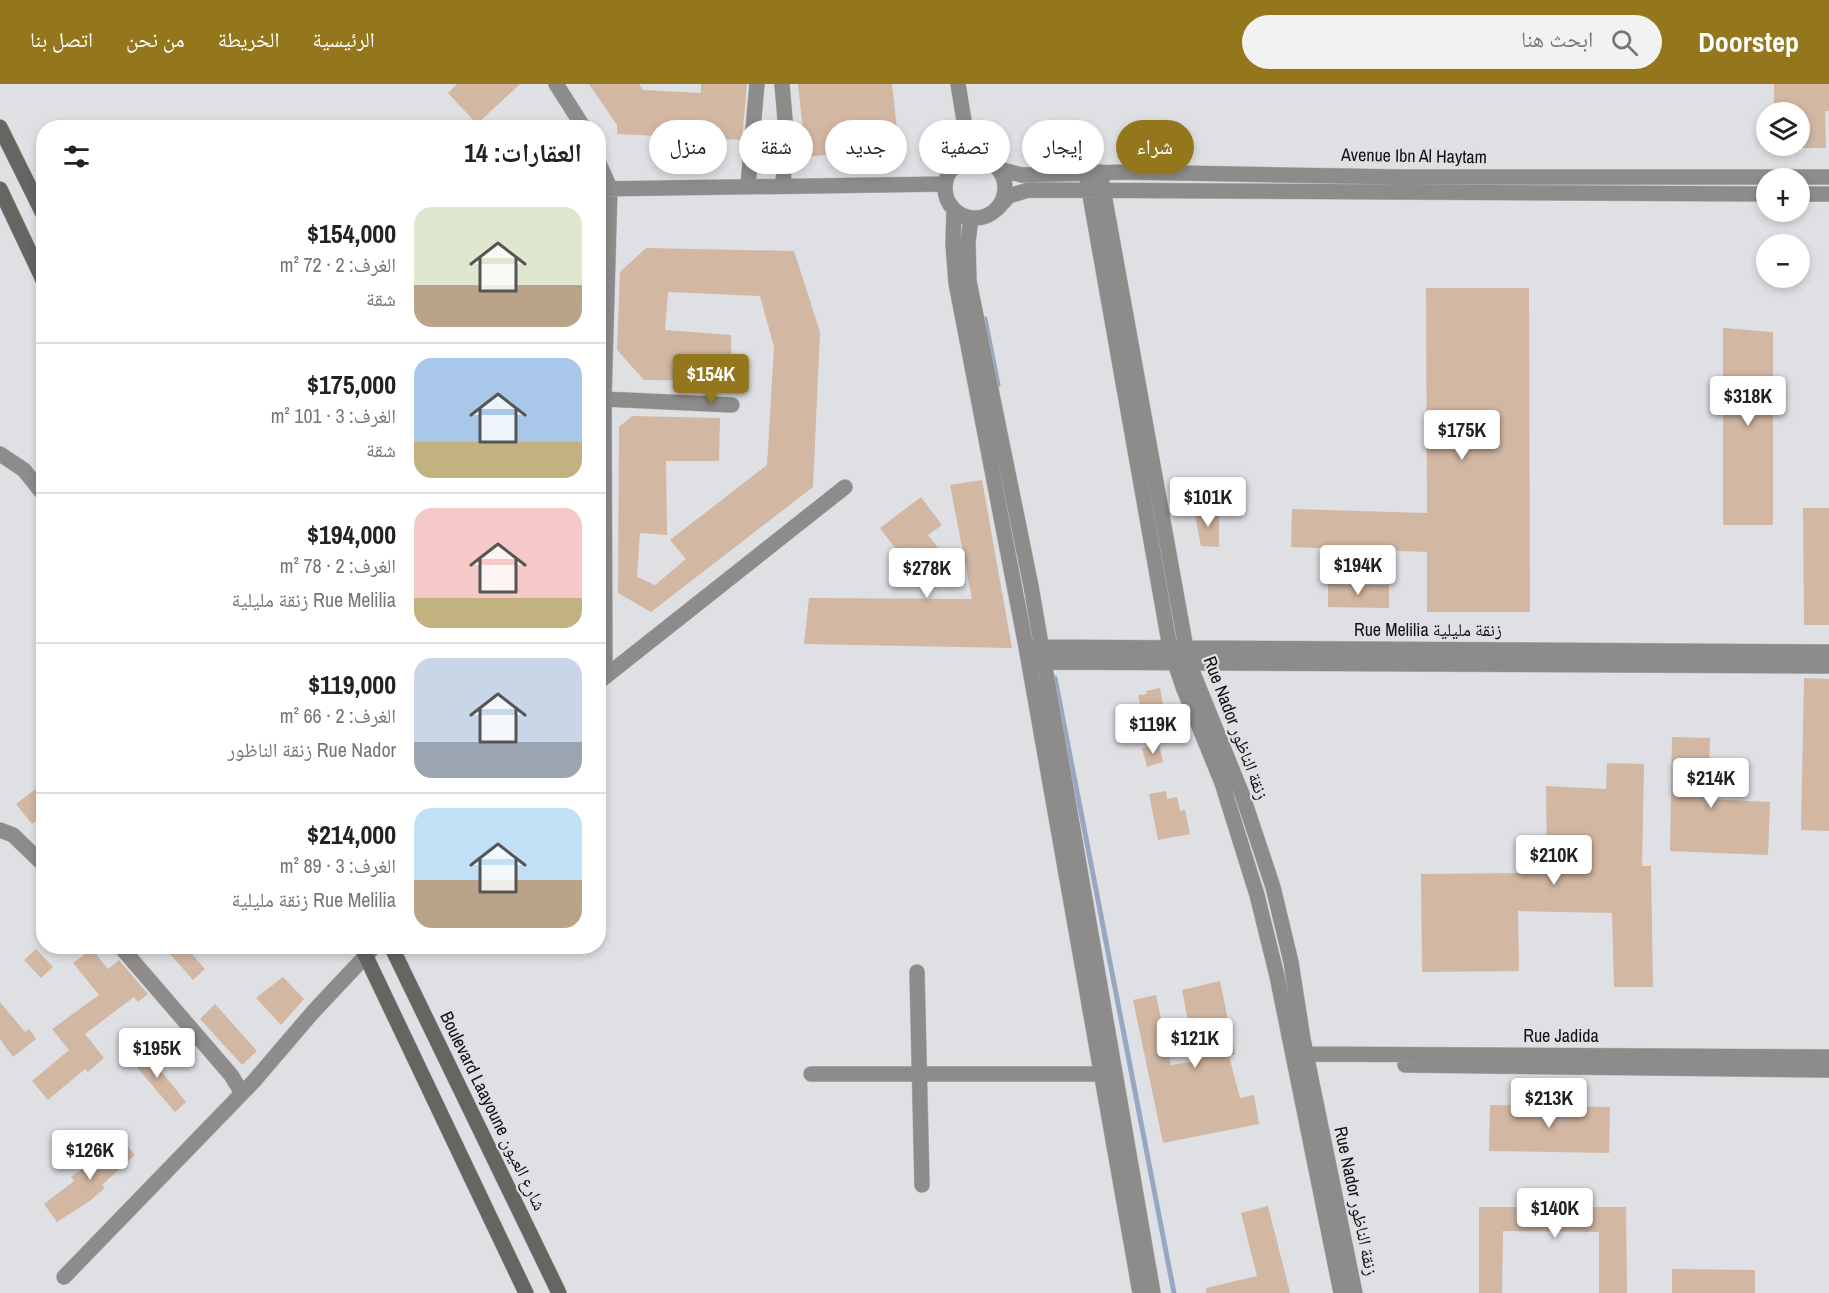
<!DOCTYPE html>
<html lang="ar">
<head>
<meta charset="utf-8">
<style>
  :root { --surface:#fff; --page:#f2f2f2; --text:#222; --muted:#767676; --line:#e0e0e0; --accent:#94761d }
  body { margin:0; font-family:"Archivo Narrow","Noto Naskh Arabic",sans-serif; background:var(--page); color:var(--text); direction:rtl; height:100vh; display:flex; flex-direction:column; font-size:22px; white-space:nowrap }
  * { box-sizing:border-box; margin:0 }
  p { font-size:20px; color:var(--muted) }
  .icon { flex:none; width:33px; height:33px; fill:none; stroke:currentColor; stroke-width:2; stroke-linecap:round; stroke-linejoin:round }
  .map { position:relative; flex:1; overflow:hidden; direction:ltr }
  .drawer { position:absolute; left:36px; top:36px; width:570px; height:834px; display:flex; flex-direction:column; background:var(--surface); border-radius:24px; box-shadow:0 3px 9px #0003; direction:rtl }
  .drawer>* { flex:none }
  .top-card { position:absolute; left:624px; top:36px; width:570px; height:54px; direction:rtl; display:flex; gap:12px }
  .tools { position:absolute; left:1756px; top:18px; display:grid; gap:12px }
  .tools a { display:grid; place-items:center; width:54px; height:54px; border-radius:50%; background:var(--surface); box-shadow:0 3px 9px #0003; font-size:30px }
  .price { position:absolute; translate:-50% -51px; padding:0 14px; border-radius:6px; background:#fff; color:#222; font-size:20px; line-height:39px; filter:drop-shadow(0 2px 3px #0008) }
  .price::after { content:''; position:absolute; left:50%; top:36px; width:18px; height:14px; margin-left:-9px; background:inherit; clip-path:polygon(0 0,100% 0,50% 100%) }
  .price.active { background:var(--accent); color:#fff }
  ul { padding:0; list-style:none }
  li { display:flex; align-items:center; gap:18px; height:150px; padding:0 24px }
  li+li { border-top:2px solid var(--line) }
  li span { display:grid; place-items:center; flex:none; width:168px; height:120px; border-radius:18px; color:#555 }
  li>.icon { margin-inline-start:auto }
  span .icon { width:72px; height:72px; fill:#fffc; stroke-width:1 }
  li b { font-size:26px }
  h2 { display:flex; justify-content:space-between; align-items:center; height:72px; padding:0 24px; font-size:26px }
  .tag { padding:0 21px; border-radius:27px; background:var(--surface); box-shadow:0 3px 9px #0003; font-size:21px; line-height:54px }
  .tag.active { background:var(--accent); color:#fff }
  header { display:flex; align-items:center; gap:36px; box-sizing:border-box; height:84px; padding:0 30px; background:var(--accent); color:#fff }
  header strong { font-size:28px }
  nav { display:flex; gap:33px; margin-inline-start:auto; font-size:21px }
  .search { width:420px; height:54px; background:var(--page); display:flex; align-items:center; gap:15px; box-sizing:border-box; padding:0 21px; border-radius:33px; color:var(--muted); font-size:22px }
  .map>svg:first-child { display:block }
</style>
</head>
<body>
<header>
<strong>Doorstep</strong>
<div class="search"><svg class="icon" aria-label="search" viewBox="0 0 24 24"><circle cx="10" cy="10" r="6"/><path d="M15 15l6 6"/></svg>ابحث هنا</div>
<nav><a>الرئيسية</a><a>الخريطة</a><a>من نحن</a><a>اتصل بنا</a></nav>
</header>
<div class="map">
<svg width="1829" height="1209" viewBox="0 0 1829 1209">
  <rect width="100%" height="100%" fill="#dee0e4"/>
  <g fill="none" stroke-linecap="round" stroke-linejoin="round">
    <path stroke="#98a7c1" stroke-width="5" d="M985,235L998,301
      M1055,594L1174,1209"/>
  </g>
  <path fill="#d2b7a3" d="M457,0H520L477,40L448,9Z
    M589,0H639L643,6L701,9V0H747L742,56L617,50V41Z
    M798,0H892L899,63L806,73Z
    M1774,0H1829V27H1825L1826,64H1800V28H1774Z
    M646,164L794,167L820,248L813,403L651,528L618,509L619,343L632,332L720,334L719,377H666L667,451L640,449L637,493L655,501L686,475L670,456L767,381L774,263L760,212L668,208L665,246L731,251L732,297L644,296L617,266L620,188Z
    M1426,204H1529L1530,528H1427V468L1291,463L1292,425L1427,429Z
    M1723,244L1773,248V441H1723Z
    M982,396L1012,564L804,560L809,514L972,515L950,401Z
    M921,413L942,441L928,451L938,464L922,476L912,463L901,472L880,444Z
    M1803,424H1829V541H1804Z
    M1194,427L1219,428V463L1201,462Z
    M1328,500L1389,501V524L1328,523Z
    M1804,594L1829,595V747L1801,746Z
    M1160,604L1165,632L1134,638L1132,625L1141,624L1138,611L1147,610L1146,607Z
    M1672,653L1710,654L1708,715L1770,718L1768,771L1670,767Z
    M1159,660L1163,678L1147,683L1142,664Z
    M1607,679L1644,680L1642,782H1651L1653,903H1614L1612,829L1518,827L1519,887L1422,888L1421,790L1535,789V781H1547L1546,702L1606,705Z
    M37,704L44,712V731L32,740L16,720Z
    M1166,707L1167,715L1177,713L1180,727L1185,726L1190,750L1158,756L1149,710Z
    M163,862H185L205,885L193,896Z
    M36,865L53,883L41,894L24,876Z
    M92,865L108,885L119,876L148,910L138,918L134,913L85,950L104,974L88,988L85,985L48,1016L32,997L69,966L52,945L99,911L73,879Z
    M283,893L304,915L281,941L256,914Z
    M1220,897L1235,970L1229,972L1240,1014L1254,1011L1259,1040L1163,1059L1133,916L1156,911L1171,981L1196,977L1182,906Z
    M0,918L25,948L29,945L36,955L13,973L0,955Z
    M215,920L257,967L242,981L200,935Z
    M141,962L186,1018L175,1028L128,973Z
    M1490,1021L1610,1023L1609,1069L1489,1067Z
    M120,1053L135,1071L102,1101L105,1104L91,1116L57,1138L44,1120L74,1097L71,1093L101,1071Z
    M1268,1122L1290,1209H1206V1204L1257,1192L1241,1129Z
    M1479,1123H1626L1627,1209H1599V1148L1503,1147L1502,1209H1479Z
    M1672,1185L1755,1186V1209H1672Z"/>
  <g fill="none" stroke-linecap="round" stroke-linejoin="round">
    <g stroke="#b9bbbe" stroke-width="16">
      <path id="street" d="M556,0L584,44
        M782,0L786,47L783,101
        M958,0L970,73
        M945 104a30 30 0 1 1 60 0a30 30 0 1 1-60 0Z
        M598,77L610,104L604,315L605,593
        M999,85L1022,91L1126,88L1400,93H1829
        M1100,88L1186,564L1189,579L1242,710L1273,803L1291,878L1303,955L1355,1209
        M1086,89L1170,564L1183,603L1222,699L1257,811L1277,892L1341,1209
        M748,101L757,0
        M598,105L945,100
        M1800,110H1829
        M997,125L1009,112L1028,106L1767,110
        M954,126L953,160L956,199L1026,563L1140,1209
        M971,134L968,158L969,197L1031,502L1153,1209
        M604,315L732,321
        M0,370L24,386L44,411
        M1031,563L1829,568
        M1034,578L1829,582
        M601,596L845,403
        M0,746L13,751L44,781
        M120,862L231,991L242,1009
        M917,888L922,1101
        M1298,970L1829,973
        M1405,981L1829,986
        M811,990H1111
        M64,1193L254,997L313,928L375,862"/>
    </g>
    <g stroke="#b9bbbe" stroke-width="16">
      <path id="secondary" d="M0,43L44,132
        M0,105L44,198
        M361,862L526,1209
        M391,862L559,1209"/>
    </g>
    <use href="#street" stroke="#8d8c8b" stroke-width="15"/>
    <use href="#secondary" stroke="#666562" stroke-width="15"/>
  </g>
  <g text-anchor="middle" stroke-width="4.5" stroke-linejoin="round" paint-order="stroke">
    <g font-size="18" fill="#101112" stroke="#dee0e4">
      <text transform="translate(1414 72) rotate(1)" y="6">Avenue Ibn Al Haytam</text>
      <text x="1428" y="552">Rue Melilia زنقة مليلية</text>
      <text transform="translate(1236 644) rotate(69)" y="6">Rue Nador زنقة الناظور</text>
      <text x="1561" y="958">Rue Jadida</text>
      <text transform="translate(493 1027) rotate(64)" y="6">Boulevard Laayoune شارع العيون</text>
      <text transform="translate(1356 1117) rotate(78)" y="6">Rue Nador زنقة الناظور</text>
    </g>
  </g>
</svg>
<div class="tools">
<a><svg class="icon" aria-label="layers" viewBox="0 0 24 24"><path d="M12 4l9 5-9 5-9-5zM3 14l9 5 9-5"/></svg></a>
<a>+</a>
<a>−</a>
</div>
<b class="price active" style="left:711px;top:321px">$154K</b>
<b class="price" style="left:1748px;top:343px">$318K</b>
<b class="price" style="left:1462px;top:377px">$175K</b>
<b class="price" style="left:1208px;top:444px">$101K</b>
<b class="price" style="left:1358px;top:512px">$194K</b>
<b class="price" style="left:927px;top:515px">$278K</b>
<b class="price" style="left:1153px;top:671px">$119K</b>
<b class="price" style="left:1711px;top:725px">$214K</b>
<b class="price" style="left:1554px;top:802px">$210K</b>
<b class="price" style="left:1195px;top:985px">$121K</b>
<b class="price" style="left:157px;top:995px">$195K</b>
<b class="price" style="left:1549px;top:1045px">$213K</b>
<b class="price" style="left:90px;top:1097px">$126K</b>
<b class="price" style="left:1555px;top:1155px">$140K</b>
<div class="top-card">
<a class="tag active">شراء</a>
<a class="tag">إيجار</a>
<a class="tag">تصفية</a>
<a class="tag">جديد</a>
<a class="tag">شقة</a>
<a class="tag">منزل</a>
</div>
<section class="drawer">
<h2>العقارات: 14<svg class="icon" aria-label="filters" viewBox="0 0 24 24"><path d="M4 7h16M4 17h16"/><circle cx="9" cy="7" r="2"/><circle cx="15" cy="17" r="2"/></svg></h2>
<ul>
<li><span style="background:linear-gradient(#dfe7d0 65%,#b9a48a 0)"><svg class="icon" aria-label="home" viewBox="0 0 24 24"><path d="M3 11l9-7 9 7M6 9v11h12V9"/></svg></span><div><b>$154,000</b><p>الغرف: 2 · 72 m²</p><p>شقة</p></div></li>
<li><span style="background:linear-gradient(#a9c7e8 70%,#c2b280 0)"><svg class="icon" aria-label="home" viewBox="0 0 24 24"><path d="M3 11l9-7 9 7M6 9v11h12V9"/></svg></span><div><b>$175,000</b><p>الغرف: 3 · 101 m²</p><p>شقة</p></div></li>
<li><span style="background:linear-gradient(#f6c9c9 75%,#c2b280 0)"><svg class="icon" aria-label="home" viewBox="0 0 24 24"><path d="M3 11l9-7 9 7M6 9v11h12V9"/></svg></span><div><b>$194,000</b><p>الغرف: 2 · 78 m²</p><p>Rue Melilia زنقة مليلية</p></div></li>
<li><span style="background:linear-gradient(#c9d6e8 70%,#9aa5b1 0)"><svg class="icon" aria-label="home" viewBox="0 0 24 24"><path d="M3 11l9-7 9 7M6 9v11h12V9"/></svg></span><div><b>$119,000</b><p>الغرف: 2 · 66 m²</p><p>Rue Nador زنقة الناظور</p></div></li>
<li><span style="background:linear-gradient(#bfe0f5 60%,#b9a48a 0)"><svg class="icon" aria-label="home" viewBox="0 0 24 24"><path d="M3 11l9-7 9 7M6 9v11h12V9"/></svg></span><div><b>$214,000</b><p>الغرف: 3 · 89 m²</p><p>Rue Melilia زنقة مليلية</p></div></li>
</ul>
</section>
</div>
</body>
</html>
